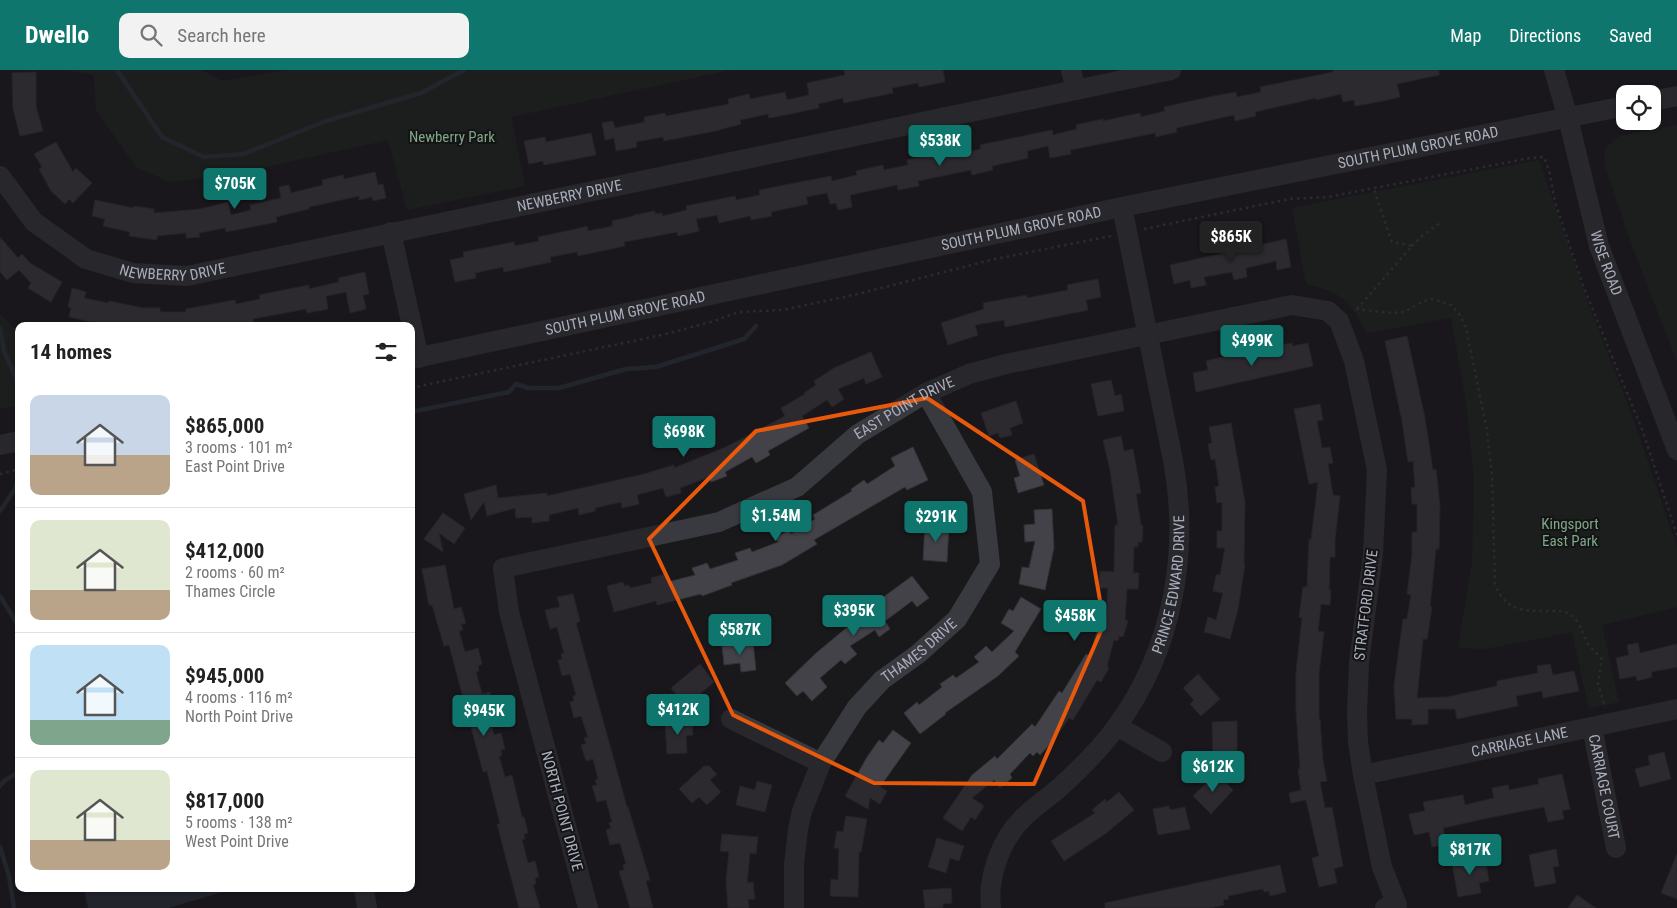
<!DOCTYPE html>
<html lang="en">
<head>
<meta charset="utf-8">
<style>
  :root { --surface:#fff; --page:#f2f2f2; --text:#222; --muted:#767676; --line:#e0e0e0; --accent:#0f766e }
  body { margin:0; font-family:"Roboto Condensed",sans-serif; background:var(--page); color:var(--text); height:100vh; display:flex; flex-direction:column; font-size:19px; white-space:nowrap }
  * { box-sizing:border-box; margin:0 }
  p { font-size:16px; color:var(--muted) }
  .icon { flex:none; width:28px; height:28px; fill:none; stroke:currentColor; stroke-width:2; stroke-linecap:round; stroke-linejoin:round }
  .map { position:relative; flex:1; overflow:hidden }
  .drawer { position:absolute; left:15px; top:252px; width:400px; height:570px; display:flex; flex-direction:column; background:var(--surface); border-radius:10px; box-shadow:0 1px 4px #0004 }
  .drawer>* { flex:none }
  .fabs { position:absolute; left:1616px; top:15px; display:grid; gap:10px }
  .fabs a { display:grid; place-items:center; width:45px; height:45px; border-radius:10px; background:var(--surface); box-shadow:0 1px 4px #0004; font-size:25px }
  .price { position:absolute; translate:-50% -42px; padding:0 11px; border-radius:5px; background:var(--accent); color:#fff; font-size:16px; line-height:32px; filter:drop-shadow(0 1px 2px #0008) }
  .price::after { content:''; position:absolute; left:50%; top:30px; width:15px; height:11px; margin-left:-8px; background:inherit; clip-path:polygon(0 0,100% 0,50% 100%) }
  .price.active { background:#222; color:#fff }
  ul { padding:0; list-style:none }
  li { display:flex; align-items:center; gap:15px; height:125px; padding:0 15px }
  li+li { border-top:1px solid var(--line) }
  li span { display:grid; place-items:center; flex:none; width:140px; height:100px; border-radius:10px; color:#555 }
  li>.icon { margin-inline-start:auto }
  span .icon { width:60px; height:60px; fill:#fffc; stroke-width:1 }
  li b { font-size:21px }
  h2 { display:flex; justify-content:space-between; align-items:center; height:60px; padding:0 15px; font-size:21px }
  header { display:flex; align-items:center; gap:30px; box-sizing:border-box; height:70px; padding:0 25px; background:var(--accent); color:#fff }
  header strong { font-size:24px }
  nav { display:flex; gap:28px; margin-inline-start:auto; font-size:18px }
  .search { width:350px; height:45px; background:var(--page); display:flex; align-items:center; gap:12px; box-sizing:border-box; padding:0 18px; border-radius:10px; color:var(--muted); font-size:19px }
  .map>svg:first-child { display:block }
</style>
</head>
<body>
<header>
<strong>Dwello</strong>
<div class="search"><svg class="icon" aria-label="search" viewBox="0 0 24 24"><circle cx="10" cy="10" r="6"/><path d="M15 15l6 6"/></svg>Search here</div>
<nav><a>Map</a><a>Directions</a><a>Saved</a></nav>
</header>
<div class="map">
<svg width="1677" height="838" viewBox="0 0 1677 838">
  <rect width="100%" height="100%" fill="#19181b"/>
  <path fill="#1e2720" d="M67,0H201L222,11L287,0H730L511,47L525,116L407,140L388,70L233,104L170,112L136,97L96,40L94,5Z
    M1677,55V292L1631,173L1605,96L1604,79L1620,66Z
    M1539,90L1589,236L1632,345L1677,477V537L1602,555L1619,632L1589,639L1572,562L1485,579L1458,578L1472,493L1474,410L1467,338L1451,248L1367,263C1349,229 1343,223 1306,214L1292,138Z
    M0,244L19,263V335L0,339Z"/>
  <path fill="#2d3640" d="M84,819H233L168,838H88Z"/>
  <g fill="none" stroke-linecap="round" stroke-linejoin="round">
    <path stroke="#2d3640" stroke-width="4.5" d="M117,0L162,67L204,87L243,84L326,51L421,23L464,0
      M0,258L4,281L17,310L19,322
      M411,342L509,322L516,314L528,318H559L626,299L656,297L744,269L756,256
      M0,441L15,419L18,410
      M0,526L19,557
      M0,716L4,711L19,702
      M0,777L9,806L14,838"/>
  </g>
  <path fill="#434248" stroke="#333237" d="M844,0H943L945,12L919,17L918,13L892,18L893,23L844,33L843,28L818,34L819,38L775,47L769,48L768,44L740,50L741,54L715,61L664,71L663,67L636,72L637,77L616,81L614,68L605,70L602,53L613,51L615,58L645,52L644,47L665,43L666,46L729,34L728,29L749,24L750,29L785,22L787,30L809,25L807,13L845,5Z
    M1333,0H1439V5L1397,14L1400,27L1383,31L1355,36L1354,30L1343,32L1341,24L1316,30V28L1255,42L1256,46L1235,51L1234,45L1176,58L1177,62L1156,67L1155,63L1070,80L1071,84L1050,88L1048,76L1027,81L1028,88L992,96L993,100L972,105L971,100L918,111L919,116L898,120L897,115L850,125L852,137L838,140L836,133L830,134L827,123L806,127L808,134L771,142L772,146L751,150L750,146L719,153L717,145L696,149L699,161L678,166L677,162L624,172L625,176L578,186L577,182L550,187L551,192L504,202L503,197L475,203L476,208L455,212L450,190L464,187L463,182L514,172L515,176L539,171L538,167L576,159L587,156L588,161L613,156L612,151L634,146V145L655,141V144L662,143L663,146L687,140L686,136L735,126L736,130L760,125L759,120L831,106L832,111L857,105L856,101L883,95L884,100L908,95L907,90L956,79L957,85L981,79L980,75L1052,60L1053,65L1077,59L1076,55L1103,49V51L1140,43L1141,47L1165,41L1164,37L1214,26L1236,22L1237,27L1261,22L1260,17L1333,2Z
    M36,2V37L43,61L20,66L13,39L12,3Z
    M591,63L596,85L544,95L543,91L529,94L524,71L545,67L546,72Z
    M56,72L73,102L76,98L92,113L73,133L69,129L65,134L51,121L39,99L42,97L34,84Z
    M375,102L378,115L383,114L386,128L373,131L372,127L359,130V126L309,137V139L276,147L277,152L226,162L225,158L199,163L200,167L186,168V163L157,166V170L129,166L130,162L103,156L105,149L92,146L95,130L133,138L134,136L154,139V143L200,139L228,132L231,145L251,140L250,135L281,128L279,117L289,115L291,123L323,115L322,110L343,105L344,109Z
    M0,167L18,188L22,184L30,193L62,212L51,232L28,218L31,213L19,200L7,210L0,202Z
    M1286,169L1291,197L1277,200L1276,191L1246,198L1247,207L1234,210L1232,202L1204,207L1206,215L1191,218L1190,210L1174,214L1170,195Z
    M365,202L369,224L363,225L366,239L350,243L346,222L326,226L328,239L307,243L306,239L253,249L255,256H152V253H131L130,256H120L91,251V252L69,247L71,238L68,237L72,218L86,222L84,228L108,233L109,231L143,238H160V242H186V239L235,230L236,234L260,229L259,225L309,215V219L339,212L338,208Z
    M1098,209L1101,227L1086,230L1088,240L1005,257L1004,250L975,255L978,265L948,275L941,253L984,239L983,233L1027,225V228L1068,220L1067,215Z
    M1407,266L1425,348L1433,400L1436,399L1440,437L1439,479H1436L1430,537H1432L1427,569H1423L1417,628L1447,627L1497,616V611L1538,603L1537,596L1550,594L1553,605L1574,601L1579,621L1543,628L1542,621L1516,626L1518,636L1457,649L1455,639H1428V654L1412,655V649H1396L1394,616L1403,549H1407L1411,525L1407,524L1412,485V462H1417V434H1412L1411,418L1415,417L1413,391L1408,392L1402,351L1385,271Z
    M1292,273L1293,276L1308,273L1313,296L1196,322L1193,303L1208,300L1206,291L1248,281L1250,288L1277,283L1275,276Z
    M871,282L882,307L866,314L864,308L838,319L844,329L832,337L827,330L802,346L809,358L768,381L770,385L756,393L752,387L725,402L727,406L711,412L709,407L680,418L681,423L666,427L663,418L637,425L639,434L622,438L621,432L595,438V441L579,445L578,438L549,445V451L532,453V447L516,448L515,438L487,446L484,432L471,450L464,424L496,415L498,428L547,423V426L644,404L674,395V398L726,377L785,346L781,338L805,324L804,323L816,315L814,311L834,298Z
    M1111,310L1115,326L1121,324L1124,341L1098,346L1091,314Z
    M1016,331L1023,353L1010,358L1012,365L1000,368L998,363L989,366L981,343Z
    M1320,334L1323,350L1317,351L1322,378L1330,377L1333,393L1328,394L1333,425L1340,426L1335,470V487H1330L1329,520H1331L1330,535L1321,534L1318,561L1324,562L1319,603V649H1320L1323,691L1327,711L1320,712L1325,738L1332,737L1343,796L1334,799L1337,813L1319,817L1312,788L1319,786L1306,730L1291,733L1289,723L1301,720L1298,699H1300L1296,641V602L1302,548L1299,547L1303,517H1307L1309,469L1311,470L1318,412L1309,414L1294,339Z
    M1231,353L1245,432L1244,493L1245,494L1238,539L1230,569L1204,562L1208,547L1216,550L1223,523L1213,521L1216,505H1220L1225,478H1217V461H1222V432L1217,433L1215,417L1219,416L1215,389L1211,390L1208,374L1212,373L1209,357Z
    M1121,366L1124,381L1133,379L1141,423L1136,424L1141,455L1143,456L1142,472H1138V477H1134L1133,503H1139L1138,519H1127L1125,550L1128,551L1123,567L1119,566L1118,571L1114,570L1107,596L1109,598L1101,612L1097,610L1073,650L1069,648L1053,671L1040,685L1037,682L1033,686L1030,683L1010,704L1012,708L1000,718L994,710L972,728L984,736L975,750L971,747L962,761L943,748L972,705L995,686L997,689L1032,654L1035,657L1059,621L1062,623L1086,584L1090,586L1102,544L1106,545L1108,518H1099L1100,501L1114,502L1115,455H1118L1110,400L1103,370Z
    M913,377L928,410L907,420L905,417L814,470L817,474L782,495L731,513L732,515L702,526L701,524L657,535L656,531L614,542L607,516L623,512L624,516L629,515L630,518L652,513L651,508L666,504L668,512L695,505L692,498L707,493L710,499L738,490L735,483L750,478L752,482L778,472L775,468L789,460L791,464L815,449L813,445L852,421L851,419L864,410L867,414L895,396L891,388Z
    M1034,384L1044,415L1018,423L1014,408L1020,406L1015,390Z
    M1052,439L1054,478L1045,520L1019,514L1022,497L1029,498L1035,471L1025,472L1024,455L1035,454L1034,440Z
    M443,443L465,458L454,474L439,463L443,482L424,469Z
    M925,454L949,455L947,492L923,490Z
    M445,495L454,539L461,537L466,553L461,554L463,560L459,561L465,582L478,578L482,594L478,596L479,601L476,602L482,624L490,622L494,637L490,638L491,644L488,645L494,665L501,663L505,679L501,680L502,686H499L505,707L512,705L522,747H524L528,763L524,764L525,769L522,770L528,793L535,791L539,807L535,808L536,814L533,815L540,838H519L497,754H500L487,701L483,702L449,575L444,576L432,535H429L422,499Z
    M912,506L929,528L917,537L912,531L885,551L890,559L879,567L875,560L850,576L857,584L845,594L841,590L820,608L827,617L812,631L803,621L797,626L785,613L815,584L851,554L850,552L863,544L858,535L870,527L874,534Z
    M573,524L580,551L576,553L627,737H628L650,810L646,811L653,838H630L619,801L624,800L623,795L626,794L620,773L610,775L606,760L611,758L609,753L612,752L606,730L597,732L592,716L597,715L595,710L598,709L593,689L586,691L581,675L586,674L584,668L588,667L581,646L574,648L570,632L574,631L573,626L576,625L570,604L562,606L558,590L562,589L561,584L564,583L557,557L550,559L545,540L560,537L557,527Z
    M1021,527L1041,539L1015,582L1019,586L998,606L945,643L946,644L920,664L904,643L917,632L919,635L942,617L940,614L953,605L956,608L979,592L974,587L986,576L992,582L1014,561L1001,553L1009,539L1013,541Z
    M753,572L756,600L741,602L740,593L724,595L722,575Z
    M1638,573L1640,583L1677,574V597L1651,602L1652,607L1637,611L1636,606L1620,609L1616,588L1629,585L1627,575Z
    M700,594L714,612L686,636L671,618Z
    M1198,604L1220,629L1201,646L1190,634L1194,630L1183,618Z
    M686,651H692L693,665L686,666L687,683L667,684L665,652Z
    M1237,651V688L1213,689L1212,652Z
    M893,660L911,673L880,717L887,721L880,734L870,728L868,739L845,726L867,687L879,670L883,673Z
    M1664,682L1671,709L1640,717L1635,699L1650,695L1648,686Z
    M704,696H709L717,704L710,710L721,722L707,735L699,727L692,733L679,719Z
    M1217,703L1233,720L1211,744L1193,726Z
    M1562,704L1570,739L1562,741L1564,749L1548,752L1544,737L1488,748L1443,758L1447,774L1432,777L1429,762L1414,765L1409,744L1425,741L1423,732L1463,725L1465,735L1494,728L1492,718L1508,715L1509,720L1539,714L1538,709Z
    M757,711L772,715L765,742L736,735L740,716L755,720Z
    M1119,722L1134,740L1105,764L1064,791L1051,771L1095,743L1092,740L1105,729L1107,732Z
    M1169,736L1170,740L1185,737L1190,759L1158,765L1153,739Z
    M846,746L867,749L861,782H859L858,827L830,826L831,809L838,810L839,778H834L837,761L843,762Z
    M722,764L758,767L756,784L750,783L747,813L753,812L755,829H748L749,838H728L726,811L729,782L720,781Z
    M937,768L964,776L959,791L950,788L946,803L928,797Z
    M1556,779L1559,796L1553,797L1556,813L1535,817L1529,785Z
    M1677,784V829L1661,823Z
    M1485,787L1489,811L1479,813L1481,823L1458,827L1452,793Z
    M1280,795L1286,822L1270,826L1269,821L1264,822L1263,819L1252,821L1228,826L1229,829L1223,830L1224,835L1210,838H1105V833Z
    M951,818L952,833L943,834V838H925L923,820Z
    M1577,825L1596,838H1568Z"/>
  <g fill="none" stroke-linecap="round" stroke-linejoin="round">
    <path stroke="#3f4147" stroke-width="2.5" stroke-dasharray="2.5 4" stroke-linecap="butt" d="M1144,159L1289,129L1328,127L1530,88L1544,87L1549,100L1555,132L1584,218L1643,362L1677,465
      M1412,176L1422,166L1440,153
      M1356,239L1392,243L1404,242L1422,232L1431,229L1439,231L1451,235L1460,245L1466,258L1487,361L1492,405L1495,514C1505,541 1523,541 1548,541C1555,541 1562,540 1568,543C1580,549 1582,565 1589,575C1593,580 1598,584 1602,589L1598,613L1605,638
      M1357,239L1412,176L1392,172L1373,117
      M411,318L666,264L714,251L738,242L783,240L862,223L995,189L1111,166
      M0,404L19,399"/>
    <g stroke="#393a40" stroke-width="20">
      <path d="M1071,0L1076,20"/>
      <path id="s1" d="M1554,0L1568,48L1599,176L1677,380"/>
      <path d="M1652,31L1677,26"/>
      <path id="s2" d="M0,106L34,152L86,189L133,203L187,206L1171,0"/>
      <path d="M391,162L419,288"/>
      <path id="s3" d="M411,289L1122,137L1625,36"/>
      <path d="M0,375L19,371"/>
      <path d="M731,649L821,693"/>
      <path d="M1117,656L1162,682"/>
      <path id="s4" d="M1592,657L1616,778"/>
      <path id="s5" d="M1363,705L1677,639"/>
      <path d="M364,819L367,838"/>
      <path id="s6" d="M588,838L509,542L503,498L719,452L797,417L858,364L926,323L969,304L1006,294L1292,235L1328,241L1339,251L1354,291L1377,400L1373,484L1359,593L1357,643L1358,672L1363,705L1382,797L1397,835L1385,838"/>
      <path id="s7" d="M794,838V795L798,759L802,741L821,693L857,637L882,610L918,584L957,549L990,494L982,422L926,323"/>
      <path id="s8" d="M991,838C987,808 1001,769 1023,748C1034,737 1046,729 1058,719C1079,700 1100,680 1117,656C1173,579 1190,482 1173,390L1122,137"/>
    </g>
  </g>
  <path d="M0 0H1677V838H0ZM927,328L1083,431L1104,554L1034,714L874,713L733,645L649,469L756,361Z" fill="#19181b" fill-opacity=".55" fill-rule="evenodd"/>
  <path fill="none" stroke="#e8590c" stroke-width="4" stroke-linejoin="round" d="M927,328L1083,431L1104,554L1034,714L874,713L733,645L649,469L756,361Z"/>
  <g text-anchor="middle" stroke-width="4" stroke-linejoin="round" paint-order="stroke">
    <g font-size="15" fill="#7fa886" stroke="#141316">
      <text x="452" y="72">Newberry Park</text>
      <text x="1570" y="459">Kingsport<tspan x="1570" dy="17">East Park</tspan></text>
    </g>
    <g font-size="15" fill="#aaadbc" stroke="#141316">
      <text dy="5" stroke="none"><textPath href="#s3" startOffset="1029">SOUTH PLUM GROVE ROAD</textPath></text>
      <text dy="5" stroke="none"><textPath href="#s2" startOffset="615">NEWBERRY DRIVE</textPath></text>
      <text dy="5" stroke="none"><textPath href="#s3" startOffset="624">SOUTH PLUM GROVE ROAD</textPath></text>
      <text dy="5" stroke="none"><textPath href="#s1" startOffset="200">WISE ROAD</textPath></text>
      <text dy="5" stroke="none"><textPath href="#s2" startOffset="210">NEWBERRY DRIVE</textPath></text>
      <text dy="5" stroke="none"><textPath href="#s3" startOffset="219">SOUTH PLUM GROVE ROAD</textPath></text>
      <text dy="5" stroke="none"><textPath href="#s6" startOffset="791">EAST POINT DRIVE</textPath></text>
      <text dy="5" stroke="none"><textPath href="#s8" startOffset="384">PRINCE EDWARD DRIVE</textPath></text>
      <text transform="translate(1366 535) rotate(-83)" y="5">STRATFORD DRIVE</text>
      <text dy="5" stroke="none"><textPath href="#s7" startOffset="300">THAMES DRIVE</textPath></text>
      <text dy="5" stroke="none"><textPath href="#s5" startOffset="160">CARRIAGE LANE</textPath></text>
      <text dy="5" stroke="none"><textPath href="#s4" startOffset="61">CARRIAGE COURT</textPath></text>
      <text transform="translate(562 741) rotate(75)" y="5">NORTH POINT DRIVE</text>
    </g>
  </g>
</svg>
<div class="fabs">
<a><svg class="icon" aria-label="locate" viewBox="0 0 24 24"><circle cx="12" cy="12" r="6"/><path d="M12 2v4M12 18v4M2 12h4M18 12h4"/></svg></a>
</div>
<b class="price" style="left:940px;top:97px">$538K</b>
<b class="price" style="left:235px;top:140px">$705K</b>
<b class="price active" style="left:1231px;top:193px">$865K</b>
<b class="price" style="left:1252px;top:297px">$499K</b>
<b class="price" style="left:684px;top:388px">$698K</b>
<b class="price" style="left:776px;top:472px">$1.54M</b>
<b class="price" style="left:936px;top:473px">$291K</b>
<b class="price" style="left:854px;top:567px">$395K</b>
<b class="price" style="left:1075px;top:572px">$458K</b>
<b class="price" style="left:740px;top:586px">$587K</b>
<b class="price" style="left:678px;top:666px">$412K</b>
<b class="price" style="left:484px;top:667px">$945K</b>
<b class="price" style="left:1213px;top:723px">$612K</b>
<b class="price" style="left:1470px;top:806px">$817K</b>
<section class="drawer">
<h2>14 homes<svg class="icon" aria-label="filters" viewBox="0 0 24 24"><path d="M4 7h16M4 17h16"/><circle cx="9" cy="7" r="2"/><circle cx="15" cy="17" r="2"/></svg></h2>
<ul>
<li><span style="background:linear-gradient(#c9d6e8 60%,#b9a48a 0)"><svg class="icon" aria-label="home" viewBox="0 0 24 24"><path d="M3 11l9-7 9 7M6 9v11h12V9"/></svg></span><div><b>$865,000</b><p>3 rooms · 101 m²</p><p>East Point Drive</p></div></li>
<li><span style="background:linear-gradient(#dfe7d0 70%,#b9a48a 0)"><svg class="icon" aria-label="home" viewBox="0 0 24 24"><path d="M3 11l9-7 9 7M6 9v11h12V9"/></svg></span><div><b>$412,000</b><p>2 rooms · 60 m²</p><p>Thames Circle</p></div></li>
<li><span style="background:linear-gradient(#bfe0f5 75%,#7fa58c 0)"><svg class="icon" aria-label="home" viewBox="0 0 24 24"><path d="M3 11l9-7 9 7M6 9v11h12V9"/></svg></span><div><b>$945,000</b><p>4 rooms · 116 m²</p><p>North Point Drive</p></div></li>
<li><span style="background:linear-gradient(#dfe7d0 70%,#b9a48a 0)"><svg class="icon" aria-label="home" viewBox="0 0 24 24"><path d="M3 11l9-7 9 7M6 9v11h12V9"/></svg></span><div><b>$817,000</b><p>5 rooms · 138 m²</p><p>West Point Drive</p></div></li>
</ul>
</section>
</div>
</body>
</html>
